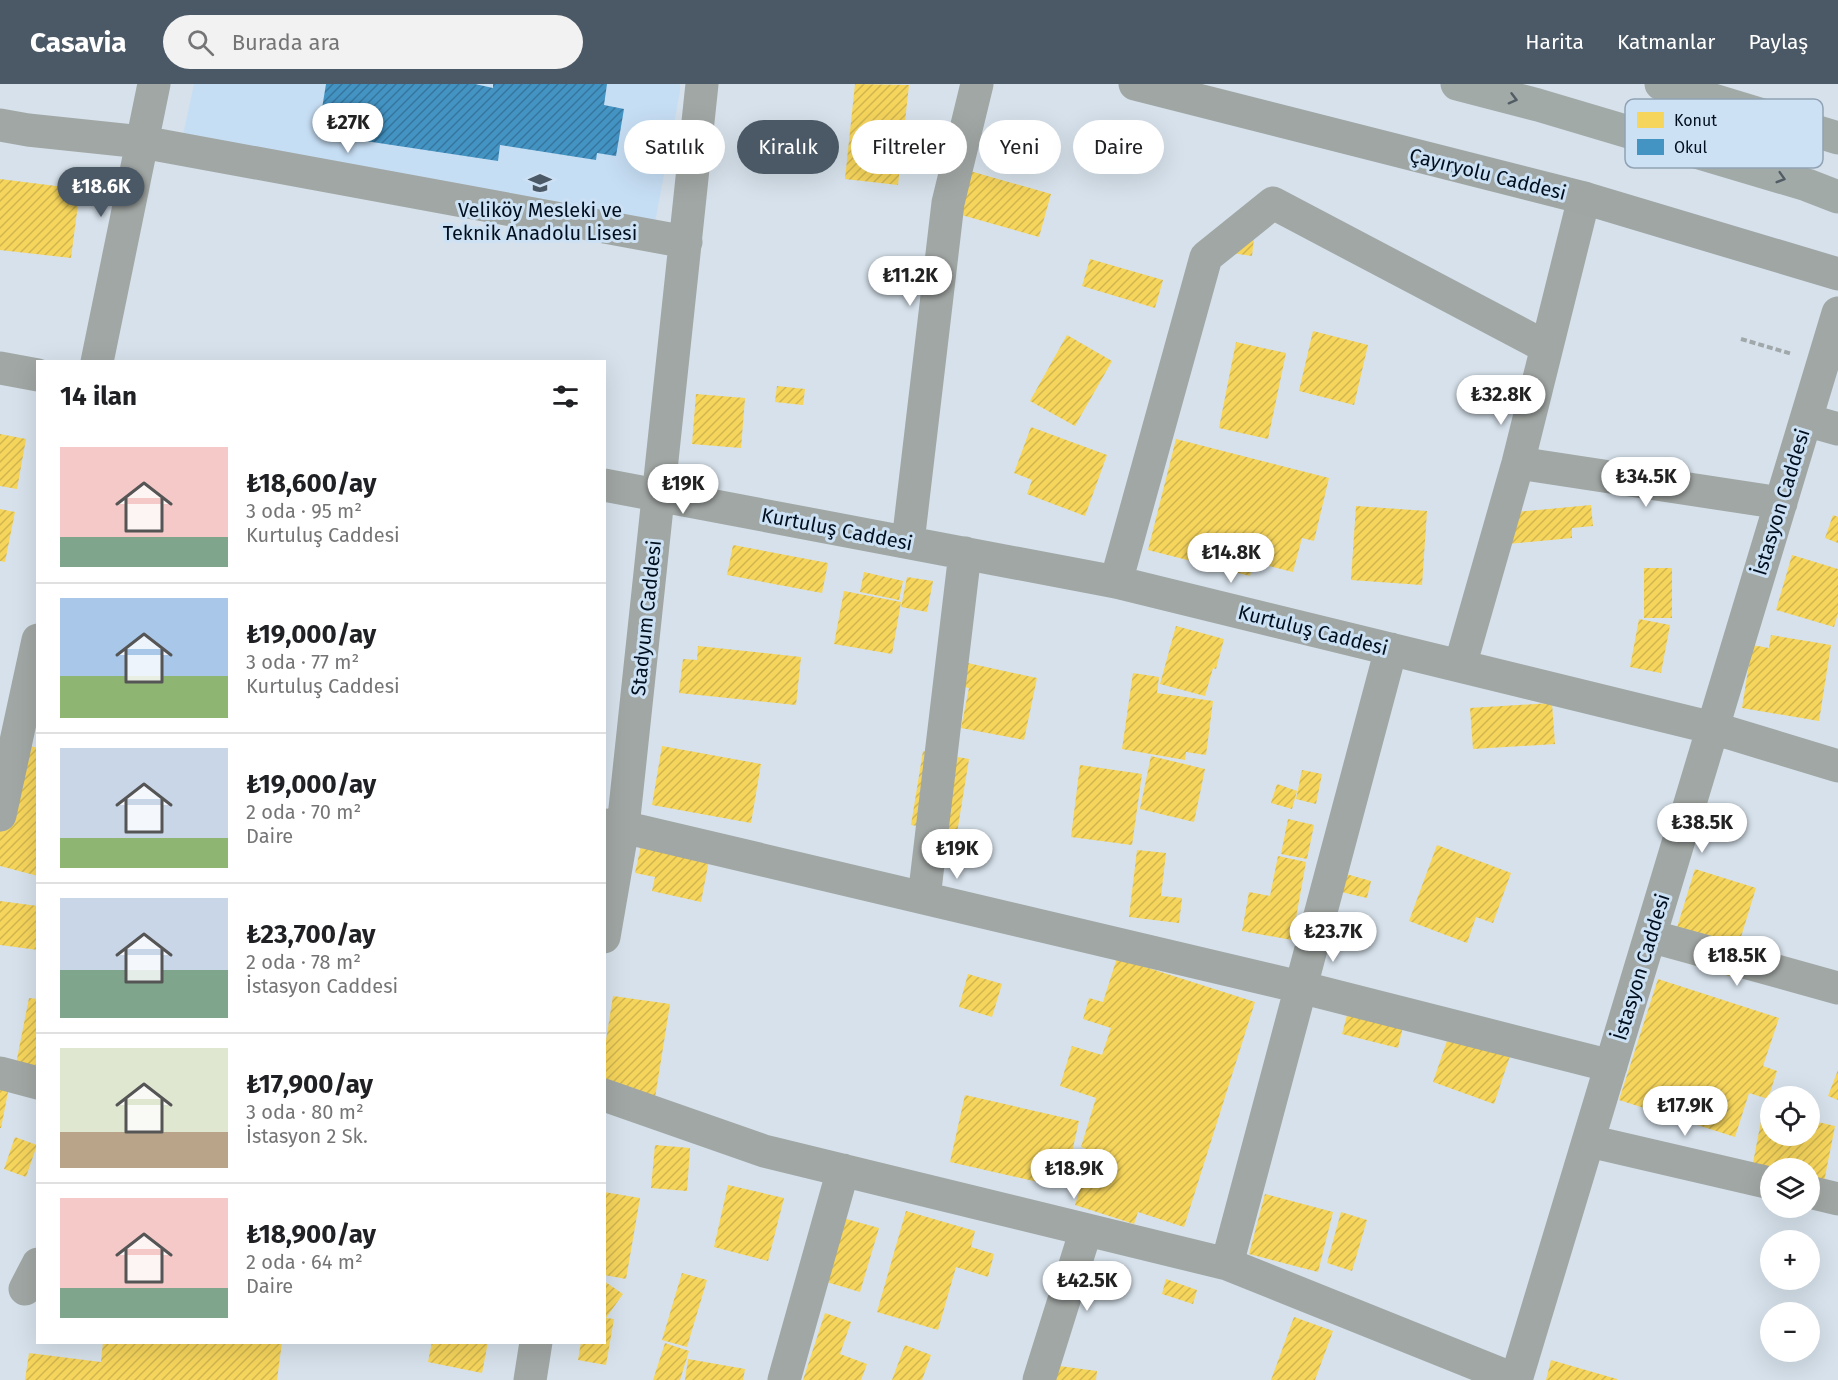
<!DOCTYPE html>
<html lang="tr">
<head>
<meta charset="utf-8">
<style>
  :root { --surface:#fff; --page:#f2f2f2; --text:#202124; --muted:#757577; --line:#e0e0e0; --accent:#4b5866 }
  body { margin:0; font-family:"Fira Sans",sans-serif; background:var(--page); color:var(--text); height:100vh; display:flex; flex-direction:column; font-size:22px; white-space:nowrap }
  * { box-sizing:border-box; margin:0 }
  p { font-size:20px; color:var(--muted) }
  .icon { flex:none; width:33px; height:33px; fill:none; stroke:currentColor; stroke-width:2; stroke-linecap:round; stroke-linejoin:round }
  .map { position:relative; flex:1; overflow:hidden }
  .details { position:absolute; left:36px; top:276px; width:570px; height:984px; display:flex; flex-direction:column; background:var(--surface); border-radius:0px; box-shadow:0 6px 24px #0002 }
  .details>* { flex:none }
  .hud { position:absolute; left:624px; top:36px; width:570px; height:54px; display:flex; gap:12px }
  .fabs { position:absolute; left:1760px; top:1002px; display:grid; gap:12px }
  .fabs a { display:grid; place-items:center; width:60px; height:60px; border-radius:50%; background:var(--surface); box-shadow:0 6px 24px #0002; font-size:30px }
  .price { position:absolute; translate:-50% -51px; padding:0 14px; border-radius:21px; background:#fff; color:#222; font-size:20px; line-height:39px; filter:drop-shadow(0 2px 3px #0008) }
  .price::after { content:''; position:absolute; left:50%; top:36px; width:18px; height:14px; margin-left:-9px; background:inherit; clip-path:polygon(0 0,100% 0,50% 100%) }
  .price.on { background:var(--accent); color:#fff }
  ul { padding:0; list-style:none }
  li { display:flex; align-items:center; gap:18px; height:150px; padding:0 24px }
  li+li { border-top:2px solid var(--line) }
  li span { display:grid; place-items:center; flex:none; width:168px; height:120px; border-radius:0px; color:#555 }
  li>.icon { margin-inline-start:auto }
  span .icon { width:72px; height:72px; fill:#fffc; stroke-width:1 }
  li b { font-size:26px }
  h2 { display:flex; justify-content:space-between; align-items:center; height:72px; padding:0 24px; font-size:26px }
  .pill { padding:0 21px; border-radius:27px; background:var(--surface); box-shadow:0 6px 24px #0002; font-size:21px; line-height:54px }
  .pill.on { background:var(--accent); color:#fff }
  header { display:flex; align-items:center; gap:36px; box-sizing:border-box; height:84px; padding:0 30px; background:var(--accent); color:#fff }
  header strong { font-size:28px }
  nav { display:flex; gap:33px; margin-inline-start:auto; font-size:21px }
  .search { width:420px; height:54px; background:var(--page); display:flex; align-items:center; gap:15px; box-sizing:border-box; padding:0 21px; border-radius:33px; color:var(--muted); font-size:22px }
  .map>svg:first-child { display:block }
</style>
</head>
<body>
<header>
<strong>Casavia</strong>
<div class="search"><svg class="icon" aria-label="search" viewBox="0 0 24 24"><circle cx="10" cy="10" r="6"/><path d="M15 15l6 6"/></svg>Burada ara</div>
<nav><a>Harita</a><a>Katmanlar</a><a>Paylaş</a></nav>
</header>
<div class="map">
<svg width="1838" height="1296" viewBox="0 0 1838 1296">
  <defs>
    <pattern id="homes-hatch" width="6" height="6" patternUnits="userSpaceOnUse" patternTransform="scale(1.5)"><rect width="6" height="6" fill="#f6d55c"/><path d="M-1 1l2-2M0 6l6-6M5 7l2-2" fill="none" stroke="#d1b650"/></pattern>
    <pattern id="schools-hatch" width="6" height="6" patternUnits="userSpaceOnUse" patternTransform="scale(1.5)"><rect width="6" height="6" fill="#4393c3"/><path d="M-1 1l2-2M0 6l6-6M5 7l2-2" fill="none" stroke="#36769e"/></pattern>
  </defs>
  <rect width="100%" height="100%" fill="#d6e1eb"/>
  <path fill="#c6def4" d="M194,0H680V8L655,138L181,60Z"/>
  <path fill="url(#homes-hatch)" d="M855,0L909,1L898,101L845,95Z
    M970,87L1051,110L1039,153L958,130Z
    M0,95L80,105L71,174L0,166Z
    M1254,154L1252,172L1218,167Z
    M1090,175L1163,196L1155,224L1082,202Z
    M1313,247L1368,261L1354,321L1299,307Z
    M1067,251L1112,277L1075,342L1030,317Z
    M1236,258L1286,269L1268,355L1219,344Z
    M777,302L805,305L803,321L775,318Z
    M696,310L745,314L741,364L692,360Z
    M1031,343L1107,371L1085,432L1027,410L1032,396L1014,389Z
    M0,350L26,355L17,405L0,402Z
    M1176,355L1329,394L1314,457L1302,454L1293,488L1253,478L1250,492L1148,466Z
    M1591,421L1593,442L1572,444V454L1498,461L1495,430Z
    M1356,422L1427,427L1422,501L1351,496Z
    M0,425L15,428L5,478L0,477Z
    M1833,431L1838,433V459L1825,454Z
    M733,461L828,479L822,509L727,491Z
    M1792,471L1838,485V529L1834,543L1776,526Z
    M1644,484H1672V534H1644Z
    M864,488L903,497L899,516L860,508Z
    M907,493L933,497L927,528L901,523Z
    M844,507L901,518L892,570L834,560Z
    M1639,535L1670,541L1661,589L1630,583Z
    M1176,542L1224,555L1216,585L1213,584L1205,612L1160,600Z
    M1771,551L1831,561L1819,637L1742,624L1752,561L1769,564Z
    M698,562L801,573L796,621L679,609L683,575L697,576Z
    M954,576L1037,594L1024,656L961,644L969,604L949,600Z
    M1133,589L1159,593L1157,609L1213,617L1206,671L1186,668L1185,676L1122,665Z
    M1552,619L1555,660L1473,665L1470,624Z
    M26,661L38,664V792L0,782V705Z
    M662,662L761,680L751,739L652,721Z
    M923,667L969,675L957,749L911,741Z
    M1151,672L1205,685L1194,738L1140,725Z
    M1080,681L1142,690L1132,761L1071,753Z
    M1302,686L1322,690L1316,720L1296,715Z
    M1277,700L1297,707L1292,725L1271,719Z
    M1288,735L1314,741L1307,775L1281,770Z
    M642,757L710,771L701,818L652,807L655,793L635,789Z
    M1437,761L1511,789L1493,839L1476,833L1467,859L1409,837Z
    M1137,766L1166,769L1161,812L1182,814L1179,839L1129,833Z
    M1278,772L1306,778L1292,856L1242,847L1249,808L1270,812Z
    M1695,785L1756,804L1729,892L1668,873Z
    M1346,790L1371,797L1367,814L1341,808Z
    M0,817L38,822V866L0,861Z
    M1117,874L1255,918L1184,1143L1138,1128L1134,1140L1075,1121L1092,1067L1081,1063L1096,1014L1060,1002L1072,962L1102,971L1111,944L1083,935L1089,914L1103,918Z
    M968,890L1002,900L992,933L959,923Z
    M1658,895L1779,934L1763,982L1777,987L1768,1015L1749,1009L1735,1053L1619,1016Z
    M613,912L670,920L655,1014L604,1006V969Z
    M29,914L38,915V984L16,980Z
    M1350,920L1405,934L1398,964L1342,950Z
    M1450,948L1511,969L1494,1020L1433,998Z
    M1838,986V1016L1828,1012Z
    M0,996L10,998L1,1044H0Z
    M965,1011L1079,1037L1064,1104L950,1078Z
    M1763,1027L1770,1028V1052H1809V1036L1835,1042L1824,1098L1809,1095V1084H1752Z
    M15,1053L37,1061L26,1093L4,1085Z
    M655,1061L690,1064L687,1107L651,1104Z
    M728,1101L784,1114L768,1177L714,1163Z
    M604,1108L640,1114L626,1195L604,1191Z
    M1265,1110L1333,1128L1318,1188L1249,1170Z
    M906,1127L975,1147L971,1163L994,1170L988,1193L956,1183L938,1246L877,1228Z
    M821,1128L879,1144L860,1208L803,1191Z
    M1341,1128L1367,1136L1352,1187L1327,1179Z
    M682,1189L707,1196L687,1263L662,1256Z
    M1166,1195L1197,1206L1193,1220L1162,1210Z
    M604,1197L623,1210L606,1234L614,1235L606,1281L578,1276L581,1258H604Z
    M825,1229L851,1238L840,1270L867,1280L861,1296H803Z
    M1294,1233L1333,1247L1315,1296H1271Z
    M103,1258H282L277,1296H25L29,1269L101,1278Z
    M432,1258H488L482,1289L428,1278Z
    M665,1259L689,1267L680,1296H653Z
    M905,1261L931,1271L922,1296H892Z
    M688,1275L745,1285L743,1296H685Z
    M1551,1276L1617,1295V1296H1546Z
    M1052,1281L1097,1287L1096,1296H1050Z"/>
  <path fill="url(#schools-hatch)" d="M326,0H475L493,4V0H607L604,21L624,25L616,72L597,69L596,76L500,61L498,77L339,53L340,46L319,43Z"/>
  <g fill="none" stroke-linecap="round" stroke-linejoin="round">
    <path stroke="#a1a8aa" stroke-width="4" stroke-dasharray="6 3" stroke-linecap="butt" d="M1741,255L1792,270"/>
    <path stroke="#a1a7a4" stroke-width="33" d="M0,41L28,46L142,58L686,158
      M97,278L154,0
      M0,284L38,291
      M1806,336L1838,345
      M1518,379L1781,419
      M604,401L1116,498L1713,644L1838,682
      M908,458L948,119L977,0
      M1116,498L1206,173L1273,119L1546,263
      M1460,582L1518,379L1584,114
      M0,731L38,556
      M604,741L623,743L1300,903L1611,982
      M924,814L965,469
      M1650,852L1838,904
      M604,853L623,743L702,0
      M0,989L38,999
      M604,1011L764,1067L1227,1180L1516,1296
      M1589,1057L1770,1099
      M1809,1108L1838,1115
      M1227,1180L1391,565
      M25,1205L38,1180
      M530,1296L536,1258
      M784,1296L843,1086
      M1039,1296L1086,1146
      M1516,1296L1838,229"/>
    <path stroke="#9fa6a4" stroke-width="33" d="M1135,0L1584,114L1838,190"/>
    <path stroke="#a2aaa8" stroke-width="33" d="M1457,0L1538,21L1807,101L1838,113
      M1661,0L1838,54"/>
  </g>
  <defs><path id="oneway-chevron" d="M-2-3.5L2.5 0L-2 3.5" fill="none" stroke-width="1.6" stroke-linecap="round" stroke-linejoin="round" transform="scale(1.5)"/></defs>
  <g stroke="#515c64">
    <use href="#oneway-chevron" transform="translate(1513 15) rotate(15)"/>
    <use href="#oneway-chevron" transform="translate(1781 94) rotate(17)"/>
  </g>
  <defs>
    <g id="school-bare" transform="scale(1.8)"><path d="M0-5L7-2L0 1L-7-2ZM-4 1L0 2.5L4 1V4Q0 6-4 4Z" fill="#4b5866" stroke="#cde1f4" stroke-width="2.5" paint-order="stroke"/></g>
  </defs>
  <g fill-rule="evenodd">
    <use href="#school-bare" x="540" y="99"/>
  </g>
  <g text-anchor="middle" stroke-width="6" stroke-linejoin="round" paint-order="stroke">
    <g font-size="20" fill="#000f1f" stroke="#cde1f4">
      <text transform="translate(1488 90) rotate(14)" y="7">Çayıryolu Caddesi</text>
      <text transform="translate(1781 418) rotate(-73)" y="7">İstasyon Caddesi</text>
      <text transform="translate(837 445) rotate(11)" y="7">Kurtuluş Caddesi</text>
      <text transform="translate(646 534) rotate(-84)" y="7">Stadyum Caddesi</text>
      <text transform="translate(1313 546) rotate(14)" y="7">Kurtuluş Caddesi</text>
      <text transform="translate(1641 883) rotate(-73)" y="7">İstasyon Caddesi</text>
    </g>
    <g font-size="20" fill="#000f1f" stroke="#cde1f4">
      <text x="540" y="133">Veliköy Mesleki ve<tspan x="540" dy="23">Teknik Anadolu Lisesi</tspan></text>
    </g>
  </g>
  <rect x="1625" y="15" width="198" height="69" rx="9" fill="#cde1f4" stroke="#90a2b4" stroke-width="1.5"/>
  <rect x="1637" y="28" width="27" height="16" fill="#f6d55c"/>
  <rect x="1637" y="55" width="27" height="16" fill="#4393c3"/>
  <g font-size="16" fill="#000f1f">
    <text x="1674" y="42">Konut</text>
    <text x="1674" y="69">Okul</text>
  </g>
</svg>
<div class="fabs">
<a><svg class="icon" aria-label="locate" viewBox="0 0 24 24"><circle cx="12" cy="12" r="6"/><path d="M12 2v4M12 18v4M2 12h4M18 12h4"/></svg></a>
<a><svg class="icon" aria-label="layers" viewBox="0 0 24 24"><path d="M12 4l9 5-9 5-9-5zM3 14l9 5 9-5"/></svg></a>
<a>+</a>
<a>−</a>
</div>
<b class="price" style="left:348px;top:70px">₺27K</b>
<b class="price on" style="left:101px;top:134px">₺18.6K</b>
<b class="price" style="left:910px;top:223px">₺11.2K</b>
<b class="price" style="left:1501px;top:342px">₺32.8K</b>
<b class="price" style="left:1646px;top:424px">₺34.5K</b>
<b class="price" style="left:683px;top:431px">₺19K</b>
<b class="price" style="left:1231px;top:500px">₺14.8K</b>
<b class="price" style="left:1702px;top:770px">₺38.5K</b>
<b class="price" style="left:957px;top:796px">₺19K</b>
<b class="price" style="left:1333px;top:879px">₺23.7K</b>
<b class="price" style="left:1737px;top:903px">₺18.5K</b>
<b class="price" style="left:1685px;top:1053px">₺17.9K</b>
<b class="price" style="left:1074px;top:1116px">₺18.9K</b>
<b class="price" style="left:1087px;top:1228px">₺42.5K</b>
<div class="hud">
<a class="pill">Satılık</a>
<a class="pill on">Kiralık</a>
<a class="pill">Filtreler</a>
<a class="pill">Yeni</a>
<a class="pill">Daire</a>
</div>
<section class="details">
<h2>14 ilan<svg class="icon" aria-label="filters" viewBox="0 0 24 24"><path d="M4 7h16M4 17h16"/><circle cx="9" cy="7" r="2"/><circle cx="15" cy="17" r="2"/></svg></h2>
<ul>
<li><span style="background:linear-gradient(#f6c9c9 75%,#7fa58c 0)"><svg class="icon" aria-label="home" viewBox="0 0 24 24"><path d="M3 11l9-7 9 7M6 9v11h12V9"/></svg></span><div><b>₺18,600/ay</b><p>3 oda · 95 m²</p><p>Kurtuluş Caddesi</p></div></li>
<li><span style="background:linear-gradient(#a9c7e8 65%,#8fb573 0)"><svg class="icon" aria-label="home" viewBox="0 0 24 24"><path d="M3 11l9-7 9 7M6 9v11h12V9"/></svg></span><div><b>₺19,000/ay</b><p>3 oda · 77 m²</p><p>Kurtuluş Caddesi</p></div></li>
<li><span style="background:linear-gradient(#c9d6e8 75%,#8fb573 0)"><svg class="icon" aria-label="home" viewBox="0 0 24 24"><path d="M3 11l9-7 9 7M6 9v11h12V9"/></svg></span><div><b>₺19,000/ay</b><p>2 oda · 70 m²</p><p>Daire</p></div></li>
<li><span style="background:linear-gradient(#c9d6e8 60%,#7fa58c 0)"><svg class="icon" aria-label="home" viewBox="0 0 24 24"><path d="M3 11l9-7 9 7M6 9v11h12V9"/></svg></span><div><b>₺23,700/ay</b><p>2 oda · 78 m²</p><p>İstasyon Caddesi</p></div></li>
<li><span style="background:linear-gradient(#dfe7d0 70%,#b9a48a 0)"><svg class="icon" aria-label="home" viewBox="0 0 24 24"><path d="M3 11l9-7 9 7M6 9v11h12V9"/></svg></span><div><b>₺17,900/ay</b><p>3 oda · 80 m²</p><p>İstasyon 2 Sk.</p></div></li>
<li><span style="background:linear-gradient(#f6c9c9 75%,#7fa58c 0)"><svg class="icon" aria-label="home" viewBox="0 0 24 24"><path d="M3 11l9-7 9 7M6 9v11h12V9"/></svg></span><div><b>₺18,900/ay</b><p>2 oda · 64 m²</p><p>Daire</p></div></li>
</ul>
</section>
</div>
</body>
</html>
